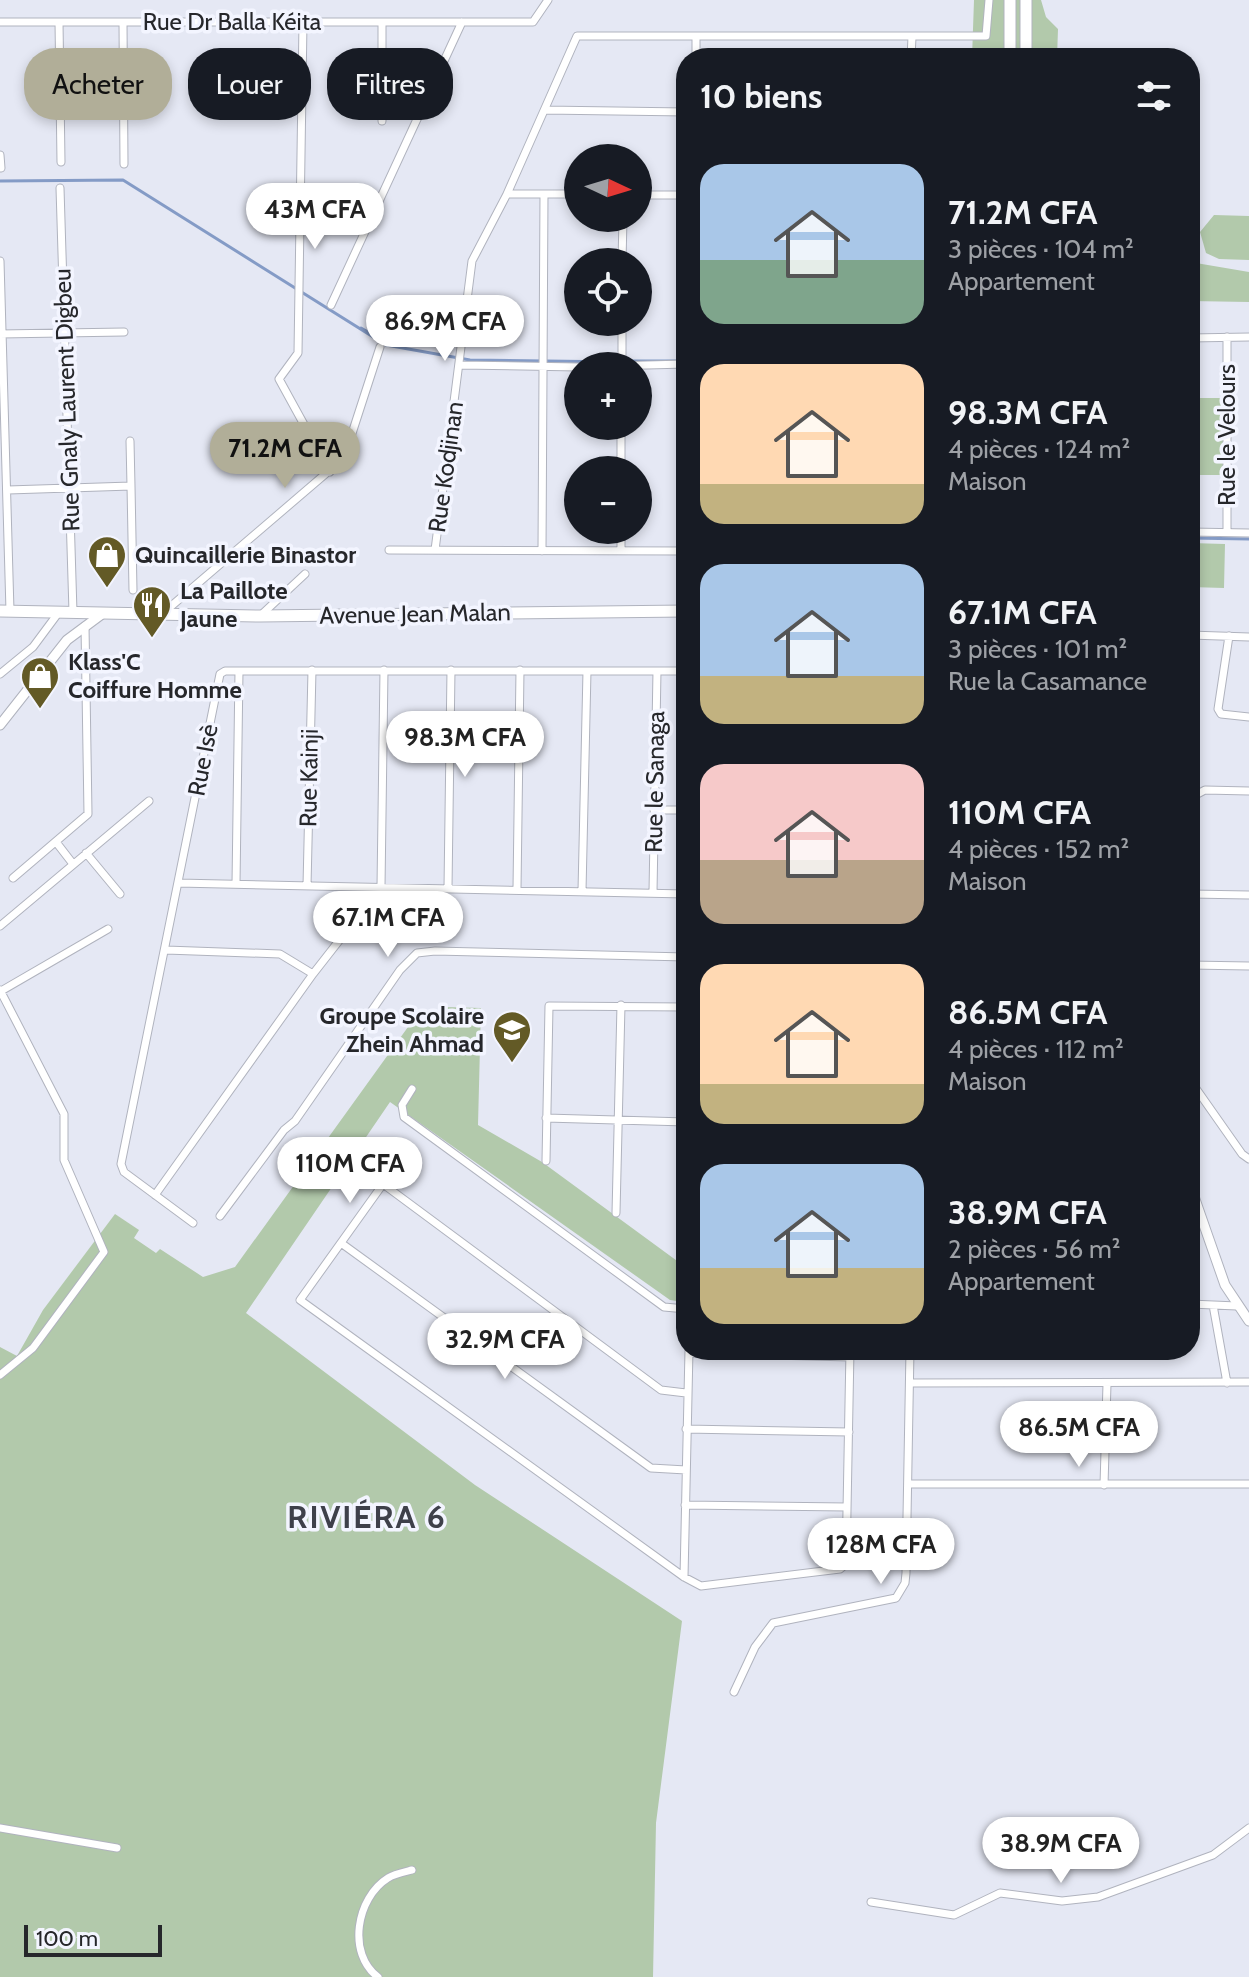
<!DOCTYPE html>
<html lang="fr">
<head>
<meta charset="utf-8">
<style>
  :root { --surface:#171b24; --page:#242831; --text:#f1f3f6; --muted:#9ea1a6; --accent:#b1ae98 }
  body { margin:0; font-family:Cabin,sans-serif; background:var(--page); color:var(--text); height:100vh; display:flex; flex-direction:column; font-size:30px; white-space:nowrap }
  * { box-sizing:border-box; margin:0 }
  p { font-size:26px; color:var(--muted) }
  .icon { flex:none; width:44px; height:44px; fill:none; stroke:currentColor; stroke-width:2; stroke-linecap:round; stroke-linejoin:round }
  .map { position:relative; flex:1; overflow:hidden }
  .sheet { position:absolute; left:676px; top:48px; width:524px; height:1312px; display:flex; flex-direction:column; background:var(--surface); border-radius:32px; box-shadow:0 4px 12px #0003 }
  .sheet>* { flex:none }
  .hud { position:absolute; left:24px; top:48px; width:532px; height:72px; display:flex; gap:16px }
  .needle { width:52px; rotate:94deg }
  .buttons { position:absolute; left:564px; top:144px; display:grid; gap:16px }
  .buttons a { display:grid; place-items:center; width:88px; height:88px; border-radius:50%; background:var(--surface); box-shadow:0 4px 12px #0003; font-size:40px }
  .scale { position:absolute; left:24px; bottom:20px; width:138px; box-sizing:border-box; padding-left:8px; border:4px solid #26272b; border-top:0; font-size:22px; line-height:28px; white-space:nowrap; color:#26272b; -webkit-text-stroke:6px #f3f5ff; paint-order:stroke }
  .price { position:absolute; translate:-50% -68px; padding:0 18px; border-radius:28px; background:#fff; color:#222; font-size:26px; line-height:52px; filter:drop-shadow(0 2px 4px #0008) }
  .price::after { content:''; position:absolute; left:50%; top:48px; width:24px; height:18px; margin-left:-12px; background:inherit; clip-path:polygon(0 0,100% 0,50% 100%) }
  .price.on { background:var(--accent); color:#111 }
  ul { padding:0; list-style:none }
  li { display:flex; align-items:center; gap:24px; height:200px; padding:0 24px }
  li span { display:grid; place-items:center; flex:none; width:224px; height:160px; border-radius:24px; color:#555 }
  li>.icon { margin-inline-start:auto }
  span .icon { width:96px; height:96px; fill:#fffc; stroke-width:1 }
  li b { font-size:34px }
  h2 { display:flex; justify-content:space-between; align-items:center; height:96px; padding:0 24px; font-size:34px }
  .chip { padding:0 28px; border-radius:32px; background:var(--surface); box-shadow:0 4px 12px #0003; font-size:28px; line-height:72px }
  .chip.on { background:var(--accent); color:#111 }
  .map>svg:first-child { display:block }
</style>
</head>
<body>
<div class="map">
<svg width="1249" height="1977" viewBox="0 0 1249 1977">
  <rect width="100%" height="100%" fill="#e5e8f4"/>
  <path fill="#b2c9ab" d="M974,0H1041L1046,17L1058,29L1057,58H972Z
    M1214,215L1249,216V260L1219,259L1206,253L1200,232Z
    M1190,257L1196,263L1249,272V302L1190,301Z
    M1190,398H1223L1224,475H1190Z
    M1190,543L1225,544L1224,588L1190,587Z
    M445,1007L481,1008L478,1125L542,1162L684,1266L683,1302L670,1300L390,1102L246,1313L475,1485L682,1621L656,1823L653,1977H0V1347L17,1356L43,1310L115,1214L139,1230L134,1238L156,1253L160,1249L203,1277L235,1267L408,1027Z"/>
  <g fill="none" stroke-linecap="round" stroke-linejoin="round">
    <path stroke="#849bc6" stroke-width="3" d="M0,181L123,180L386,345L470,360L622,362
      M361,328L382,340
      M629,361H682
      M1190,538L1249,539"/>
    <g stroke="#b0b3be" stroke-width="9">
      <path id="minor" d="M0,22H533L548,0
        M59,22L61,162
        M123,22L124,164
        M303,22L298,353L279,379L330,472
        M696,58V36
        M911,58L912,37
        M545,110L686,112
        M382,121V22
        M0,155L1,168
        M60,188L73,612
        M507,194H578
        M638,195H686
        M0,261L10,611
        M622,262L623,218
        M331,305L462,22
        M0,334L124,332
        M1190,338L1249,337
        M460,365L578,367
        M608,366L686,364
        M622,366V322
        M130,441L131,486
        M621,470V426
        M8,490L131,486L133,590
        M1190,532L1249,533
        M1227,532V337
        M389,550L686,551
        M435,550L472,261L507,194L577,36H986L989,0
        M542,551L544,194
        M621,551V530
        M162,614L344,458L380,347
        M260,616L305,574
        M1190,635L1249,637
        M1229,636L1218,709L1221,714L1249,717
        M0,674L33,647L59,612
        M1190,798L1205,790L1249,791
        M654,810H686
        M56,842L73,864
        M86,853L120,894
        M13,878L88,814L85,626
        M178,883L686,894
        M236,884L239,671
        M307,886L312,670
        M448,888L451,670
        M517,889L520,670
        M582,891L587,671
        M653,892L657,671
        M1190,894L1249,895
        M0,926L149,801
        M166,950L280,954L313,974
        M1190,965L1249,966
        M0,990L64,1114V1160L104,1252L33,1348L0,1375
        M1,991L108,929
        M1190,1080L1242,1154L1249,1159
        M412,1089L402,1105L404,1117L664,1307L686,1309
        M546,1118L686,1122
        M546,1161L549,1006L686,1007
        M155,1195L313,974L381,887L384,670
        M616,1213L621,1005
        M220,1216L284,1130L295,1121L400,970L417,953L435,951L686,957
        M193,1223L124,1172L121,1164L220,674L225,671H686
        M341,1243L651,1468L686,1470
        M1190,1304L1237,1306
        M1213,1305L1227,1383
        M689,1353L850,1357
        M910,1383L1249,1382
        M686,1393L661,1390L383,1184L300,1300L684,1577L701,1586L840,1569L846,1564L850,1350
        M686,1429L849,1432
        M909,1484H1249
        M1104,1485L1107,1384
        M685,1505L847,1507
        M684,1577L689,1350
        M734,1692L755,1647L773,1623L896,1598L905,1583L906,1573L910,1350
        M0,1828L117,1848
        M871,1902L954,1915L1000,1893L1062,1901L1098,1897L1213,1855L1249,1828
        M378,1977C347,1954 356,1898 388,1878C394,1874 404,1872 412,1870"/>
    </g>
    <g stroke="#b0b3be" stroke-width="11">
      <path id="tertiary" d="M0,725L67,640L102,614
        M1190,1185L1225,1285L1249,1321"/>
    </g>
    <g stroke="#b0b3be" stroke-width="13">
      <path id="secondary" d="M1026,0V58
        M1010,58V0
        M0,611L260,616L686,611"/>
    </g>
    <use href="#minor" stroke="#fff" stroke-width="7"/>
    <use href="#tertiary" stroke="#fff" stroke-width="9"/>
    <use href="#secondary" stroke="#fff" stroke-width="11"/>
  </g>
  <defs>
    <g id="shop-pin" transform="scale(2)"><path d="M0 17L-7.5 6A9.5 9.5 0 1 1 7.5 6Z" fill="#635a26" stroke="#f3f5ff"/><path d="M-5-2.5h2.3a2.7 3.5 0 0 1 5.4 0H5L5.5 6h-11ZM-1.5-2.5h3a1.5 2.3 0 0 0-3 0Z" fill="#fff"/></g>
    <g id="restaurant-pin" transform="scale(2)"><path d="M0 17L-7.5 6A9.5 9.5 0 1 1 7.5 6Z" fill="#635a26" stroke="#f3f5ff"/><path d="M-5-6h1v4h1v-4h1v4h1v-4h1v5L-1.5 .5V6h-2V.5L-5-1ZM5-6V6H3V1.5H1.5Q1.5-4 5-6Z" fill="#fff"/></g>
    <g id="school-pin" transform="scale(2)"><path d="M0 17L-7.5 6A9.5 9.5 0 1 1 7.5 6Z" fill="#635a26" stroke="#f3f5ff"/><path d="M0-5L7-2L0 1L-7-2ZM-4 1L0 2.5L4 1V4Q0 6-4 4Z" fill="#fff"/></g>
  </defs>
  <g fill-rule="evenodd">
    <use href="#shop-pin" x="107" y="555"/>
    <use href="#restaurant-pin" x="152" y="605"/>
    <use href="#shop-pin" x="40" y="676"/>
    <use href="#school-pin" x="512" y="1030"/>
  </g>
  <g text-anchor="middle" stroke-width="7" stroke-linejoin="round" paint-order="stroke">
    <g font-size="24" fill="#26272b" stroke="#f3f5ff">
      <text x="232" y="30">Rue Dr Balla Kéita</text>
      <text transform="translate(67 400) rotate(-92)" y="8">Rue Gnaly Laurent Digbeu</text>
      <text transform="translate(1227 435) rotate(-90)" y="8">Rue le Velours</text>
      <text transform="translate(446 467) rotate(-82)" y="8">Rue Kodjinan</text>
      <text transform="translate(415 614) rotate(-1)" y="8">Avenue Jean Malan</text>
      <text transform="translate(203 760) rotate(-79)" y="8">Rue Isè</text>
      <text transform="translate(309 778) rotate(-89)" y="8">Rue Kainji</text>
      <text transform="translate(655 782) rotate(-89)" y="8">Rue le Sanaga</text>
    </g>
    <g font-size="24" font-weight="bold" fill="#26272b" stroke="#f3f5ff" text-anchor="start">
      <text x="135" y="563">Quincaillerie Binastor</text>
      <text x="180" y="599">La Paillote<tspan x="180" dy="28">Jaune</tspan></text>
      <text x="68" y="670">Klass'C<tspan x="68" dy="28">Coiffure Homme</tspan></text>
      <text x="484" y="1024" text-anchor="end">Groupe Scolaire<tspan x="484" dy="28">Zhein Ahmad</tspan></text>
    </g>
    <g font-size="32" font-weight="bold" letter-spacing="2" fill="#3e404a" stroke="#f3f5ff">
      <text x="367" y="1528">RIVIÉRA 6</text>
    </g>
  </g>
</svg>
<div class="buttons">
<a><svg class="needle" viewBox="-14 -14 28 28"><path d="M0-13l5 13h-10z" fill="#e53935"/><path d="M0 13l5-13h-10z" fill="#9ea1a6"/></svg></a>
<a><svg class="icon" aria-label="locate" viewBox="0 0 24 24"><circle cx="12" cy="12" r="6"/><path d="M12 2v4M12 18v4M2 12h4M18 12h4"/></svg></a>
<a>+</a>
<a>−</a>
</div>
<div class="scale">100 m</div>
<b class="price" style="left:315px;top:251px">43M CFA</b>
<b class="price" style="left:445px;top:363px">86.9M CFA</b>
<b class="price on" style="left:285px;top:490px">71.2M CFA</b>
<b class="price" style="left:465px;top:779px">98.3M CFA</b>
<b class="price" style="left:388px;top:959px">67.1M CFA</b>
<b class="price" style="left:350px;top:1205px">110M CFA</b>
<b class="price" style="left:505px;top:1381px">32.9M CFA</b>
<b class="price" style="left:1079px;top:1469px">86.5M CFA</b>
<b class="price" style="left:881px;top:1586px">128M CFA</b>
<b class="price" style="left:1061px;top:1885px">38.9M CFA</b>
<div class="hud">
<a class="chip on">Acheter</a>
<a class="chip">Louer</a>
<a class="chip">Filtres</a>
</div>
<section class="sheet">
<h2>10 biens<svg class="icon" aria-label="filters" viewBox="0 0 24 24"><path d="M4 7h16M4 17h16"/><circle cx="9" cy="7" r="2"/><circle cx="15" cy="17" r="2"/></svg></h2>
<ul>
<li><span style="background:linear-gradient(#a9c7e8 60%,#7fa58c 0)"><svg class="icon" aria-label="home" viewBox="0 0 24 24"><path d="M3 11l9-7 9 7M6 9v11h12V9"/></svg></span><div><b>71.2M CFA</b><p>3 pièces · 104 m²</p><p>Appartement</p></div></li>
<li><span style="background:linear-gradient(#ffd9b3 75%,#c2b280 0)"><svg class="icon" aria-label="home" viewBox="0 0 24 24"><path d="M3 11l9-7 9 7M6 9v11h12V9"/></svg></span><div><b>98.3M CFA</b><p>4 pièces · 124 m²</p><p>Maison</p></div></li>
<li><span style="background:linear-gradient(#a9c7e8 70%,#c2b280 0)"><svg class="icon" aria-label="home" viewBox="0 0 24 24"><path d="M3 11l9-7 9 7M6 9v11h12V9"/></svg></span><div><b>67.1M CFA</b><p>3 pièces · 101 m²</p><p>Rue la Casamance</p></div></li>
<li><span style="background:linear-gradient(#f6c9c9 60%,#b9a48a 0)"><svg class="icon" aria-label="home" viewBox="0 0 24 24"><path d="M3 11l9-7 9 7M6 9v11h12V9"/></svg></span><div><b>110M CFA</b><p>4 pièces · 152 m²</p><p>Maison</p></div></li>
<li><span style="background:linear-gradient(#ffd9b3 75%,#c2b280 0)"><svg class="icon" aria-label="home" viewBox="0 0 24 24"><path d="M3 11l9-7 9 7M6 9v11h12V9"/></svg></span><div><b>86.5M CFA</b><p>4 pièces · 112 m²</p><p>Maison</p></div></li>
<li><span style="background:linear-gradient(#a9c7e8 65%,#c2b280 0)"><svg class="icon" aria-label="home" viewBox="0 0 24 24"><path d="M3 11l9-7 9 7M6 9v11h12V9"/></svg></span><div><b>38.9M CFA</b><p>2 pièces · 56 m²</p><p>Appartement</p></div></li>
</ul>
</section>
</div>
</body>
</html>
